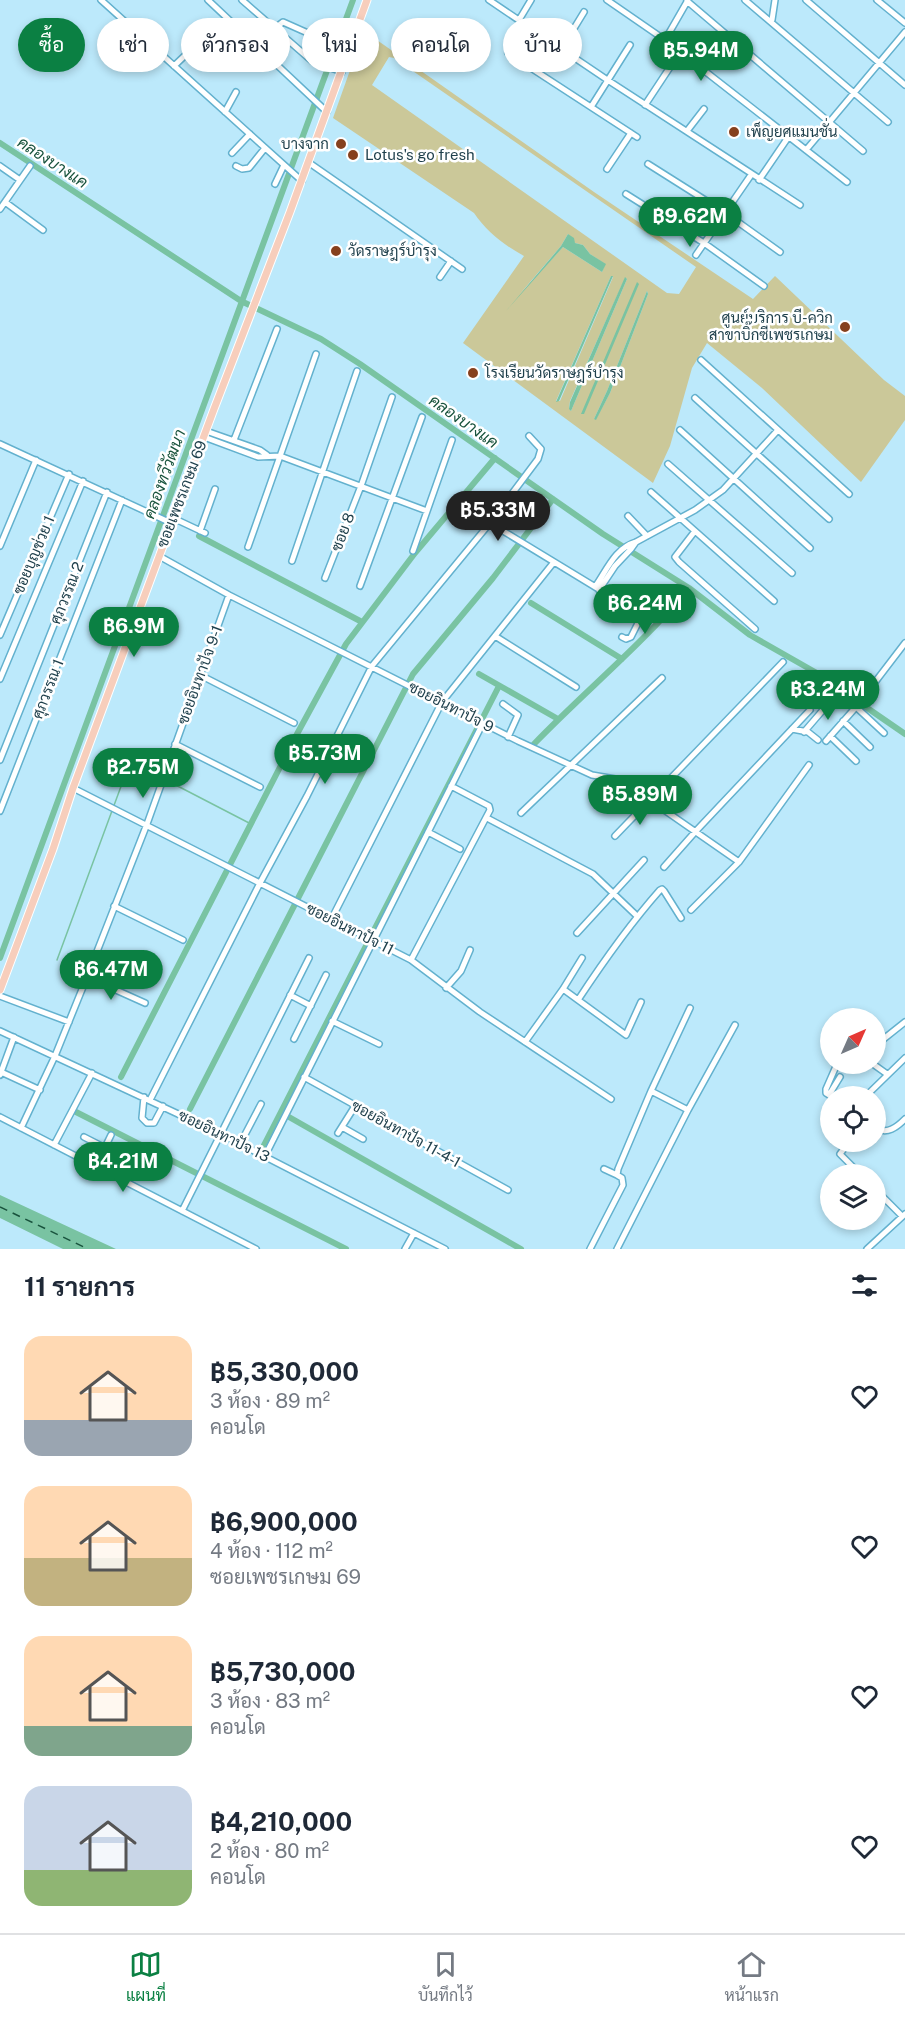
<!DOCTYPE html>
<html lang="th">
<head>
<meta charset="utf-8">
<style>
  :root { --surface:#fff; --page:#f6f6f7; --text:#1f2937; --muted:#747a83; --line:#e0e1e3; --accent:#0b8043 }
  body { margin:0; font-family:"Public Sans",Sarabun,sans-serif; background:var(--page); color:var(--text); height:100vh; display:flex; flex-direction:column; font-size:22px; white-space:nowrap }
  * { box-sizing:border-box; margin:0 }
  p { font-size:20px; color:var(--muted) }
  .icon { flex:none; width:33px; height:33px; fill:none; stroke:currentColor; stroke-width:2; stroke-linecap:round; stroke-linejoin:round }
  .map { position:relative; height:1249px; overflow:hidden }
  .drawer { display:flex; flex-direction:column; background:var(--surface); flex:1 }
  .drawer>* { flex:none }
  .top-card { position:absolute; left:18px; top:18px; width:600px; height:54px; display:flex; gap:12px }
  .needle { width:39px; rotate:45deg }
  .controls { position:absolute; left:820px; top:1008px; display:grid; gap:12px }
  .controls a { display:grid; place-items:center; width:66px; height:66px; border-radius:50%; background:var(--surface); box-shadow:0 3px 9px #0003; font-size:30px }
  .price { position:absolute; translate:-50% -51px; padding:0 14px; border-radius:21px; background:var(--accent); color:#fff; font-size:20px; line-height:39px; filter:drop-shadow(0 2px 3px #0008) }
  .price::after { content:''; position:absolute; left:50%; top:36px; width:18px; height:14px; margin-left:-9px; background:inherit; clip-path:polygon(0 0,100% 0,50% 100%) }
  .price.current { background:#222; color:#fff }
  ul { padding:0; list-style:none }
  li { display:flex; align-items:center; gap:18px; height:150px; padding:0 24px }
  li span { display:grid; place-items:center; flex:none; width:168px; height:120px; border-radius:18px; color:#555 }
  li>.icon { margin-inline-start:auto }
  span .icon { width:72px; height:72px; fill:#fffc; stroke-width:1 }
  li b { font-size:26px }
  h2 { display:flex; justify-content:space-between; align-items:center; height:72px; padding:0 24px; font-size:26px }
  .tag { padding:0 21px; border-radius:27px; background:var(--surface); box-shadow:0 3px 9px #0003; font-size:21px; line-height:54px }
  .tag.current { background:var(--accent); color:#fff }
  .tabs { display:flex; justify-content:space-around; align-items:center; height:84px; border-top:2px solid var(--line); background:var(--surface); font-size:16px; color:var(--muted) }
  .tabs a { display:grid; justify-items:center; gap:3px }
  .tabs .current { color:var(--accent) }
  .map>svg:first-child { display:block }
</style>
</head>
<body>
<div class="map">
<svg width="905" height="1249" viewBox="0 0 905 1249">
  <rect width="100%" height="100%" fill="#bce9fb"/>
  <path fill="#cbc899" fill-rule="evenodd" d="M364,31L594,192L753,299L775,276L884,380L905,396V420L861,482L762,388L707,343L692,368L670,446L653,483L463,343L524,256C505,246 486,231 474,213L333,118ZM389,57L394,58L696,267L679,294L667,293L372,85ZM568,234L575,243L583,245L590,254L605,264L602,272L563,247L519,295L561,246ZM611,276L613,277L560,401H556ZM625,278L627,279L571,411L569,408L570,401ZM647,291L648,294L610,393L596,419H594L607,391Z"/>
  <path fill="#79c3a2" d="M568,234L574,238L575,243L583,245L590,254L606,264L602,272L563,247L506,311L561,246Z
    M611,276H613L559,401L556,402Z
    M625,277L627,279L571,411L569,409L570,402Z
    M637,282L639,284L584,414H581Z
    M647,291L648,294L610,393L596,420L594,419L607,391Z
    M0,1195L116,1249H63L0,1218Z"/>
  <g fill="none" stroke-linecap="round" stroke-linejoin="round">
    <path stroke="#79c3a2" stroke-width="1.5" d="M166,780L251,824
      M57,960L130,762L162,778"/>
    <path stroke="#79c3a2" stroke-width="6" d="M0,143L241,301L321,339L360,364L603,534L689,588L750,635L815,672L905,734
      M199,536L362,622
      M531,603L622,659
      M479,674L558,719
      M534,744C585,691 642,645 689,588
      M0,958L353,0
      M121,1077L297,734L346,644L415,553L495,458
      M190,1109L413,674L493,578L553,499
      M76,1112L346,1249
      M289,1117L521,1249
      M262,1149L499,686"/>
    <path stroke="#19533d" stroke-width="1.5" stroke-dasharray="8 6" stroke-linecap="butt" d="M0,1207L88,1249"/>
    <g stroke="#63b1ce" stroke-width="8">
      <path id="minor" d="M101,0L302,181
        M208,0L327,112
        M242,0L312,61L342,72
        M489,0L606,79L800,205
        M607,0L665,40L847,182
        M745,0L888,122
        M806,0L905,85
        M877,0L905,23
        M687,1L863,151
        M519,20L531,0
        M772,20L775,0
        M274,29L283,22L310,34
        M665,40L688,0
        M562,48L584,12
        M508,53L637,137
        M174,66L198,43
        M135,67L129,51L143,38
        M645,105L680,52
        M591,107L630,45
        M225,112L236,92
        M687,131L704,109
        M806,150L905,32
        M232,153L250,134
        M308,162L462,269
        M648,164L724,212L780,252
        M0,166L20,180
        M236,166L242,169L249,168L265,148
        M607,169L631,133
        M759,180L789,136
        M275,184L284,165
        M626,194L704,243L764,286
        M5,202L43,230
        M0,209L30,166
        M696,255L751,175
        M440,277L451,261
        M701,360L849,494
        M695,398L829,519
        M680,430L810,548
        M206,431L260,450L267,455
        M204,437L258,457L280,456L427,511
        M234,440L277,329
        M0,444L171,523
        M668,464L792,573
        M651,492L774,601
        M628,516L647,536
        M173,518L205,533
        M490,523L638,613L639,621L631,637L626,639L622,637
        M200,531L215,489
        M695,531L675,557L679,562L755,629
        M0,546L36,460
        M248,547L316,354
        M413,551L452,440
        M159,556L229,595L518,741L592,775L621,780L739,862
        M292,561L357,371
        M325,578L361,486L392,397
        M360,586L422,417
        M595,587C607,570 615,548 636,542L695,510L723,490L778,430
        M599,590L615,566L631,549L636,542
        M0,635L69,474
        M495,636L576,687
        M200,675L294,723
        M0,679L83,481
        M503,704L518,715L508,737
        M856,707L884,733
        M843,721L870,747
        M792,729L808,732L818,740
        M804,732L835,696
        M830,736L856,761
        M826,741L856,707L905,643
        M175,744L260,787
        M0,760L107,492
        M73,788L411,960L480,1012L611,1099
        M0,811L122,500
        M521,813L662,678
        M487,818L593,874L637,916
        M428,832L460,849
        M615,836L783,662
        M664,867L695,832L810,710
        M114,906L183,940
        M691,910L739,862L809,765
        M331,920L442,702L554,562
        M577,933L644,860
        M411,960L490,810L489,806L451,786
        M87,977L145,1003
        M446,988L461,971L470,950
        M563,989L626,1035L641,1002
        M290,995L311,1006
        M0,996L69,1022
        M578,1000C603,962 629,925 660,890L662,889L664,891L681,918
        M332,1021L379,1044
        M0,1031L221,1134L445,1249
        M294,1039L326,975
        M525,1042L563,989L582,958
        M876,1045L905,1022
        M873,1064L887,1074
        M1,1072L40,1090
        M0,1075L14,1037
        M304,1077L508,1190
        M829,1095L840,1077
        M831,1096L826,1093V1089L837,1064
        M866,1096L905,1058
        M144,1097L142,1118L147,1123H154L163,1106
        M150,1100L260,883L307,796L372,666L490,523L538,459L541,449L529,436
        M688,1110L735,1025
        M0,1117L256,1249
        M342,1127L363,1139
        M21,1128L55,1056L87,977L147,824L229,595
        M876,1128C887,1135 897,1127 905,1119
        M338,1133L355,1106
        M84,1137L125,1158
        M849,1142L840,1154L860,1174
        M240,1144L261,1104
        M54,1145L92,1073
        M265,1156L483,723
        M96,1166L111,1135
        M604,1169L617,1175
        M876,1190L902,1216
        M182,1211L309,958
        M405,1249L414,1233
        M590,1249L623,1185L622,1178L617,1175L618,1169L651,1091L690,1008
        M617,1249L688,1110L651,1091
        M867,1249L905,1214"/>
    </g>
    <g stroke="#fff" stroke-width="9">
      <path id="major" d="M0,990L53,849L73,788L214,409L290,212L367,0"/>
    </g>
    <use href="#minor" stroke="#fff" stroke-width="5"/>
    <use href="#major" stroke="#f7cebc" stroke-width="7"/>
  </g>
  <g fill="#86401d" stroke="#fff" stroke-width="2">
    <circle cx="734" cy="132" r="6"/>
    <circle cx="341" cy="144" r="6"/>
    <circle cx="353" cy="155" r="6"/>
    <circle cx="336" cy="251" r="6"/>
    <circle cx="845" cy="327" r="6"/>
    <circle cx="473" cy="373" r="6"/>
  </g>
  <g text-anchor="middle" stroke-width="5" stroke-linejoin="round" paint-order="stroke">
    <g font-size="15" fill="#1e3f4b" stroke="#fff" text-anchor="start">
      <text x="746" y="137">เพ็ญยศแมนชั่น</text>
      <text x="329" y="149" text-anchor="end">บางจาก</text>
      <text x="365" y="160">Lotus's go fresh</text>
      <text x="348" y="256">วัดราษฎร์บำรุง</text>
      <text x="833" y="323" text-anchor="end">ศูนย์บริการ บี-ควิก<tspan x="833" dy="17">สาขาบิ๊กซีเพชรเกษม</tspan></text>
      <text x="485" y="378">โรงเรียนวัดราษฎร์บำรุง</text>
    </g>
    <g font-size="15" fill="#1e3f4b" stroke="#fff">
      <text transform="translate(182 494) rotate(-69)" y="5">ซอยเพชรเกษม 69</text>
      <text transform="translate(343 532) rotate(-69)" y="5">ซอย 8</text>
      <text transform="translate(34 555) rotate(-67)" y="5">ซอยบุญช่วย 1</text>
      <text transform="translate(67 593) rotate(-68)" y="5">ศุภวรรณ 2</text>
      <text transform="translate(200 675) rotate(-70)" y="5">ซอยอินทาปัจ 9-1</text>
      <text transform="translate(48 689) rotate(-69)" y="5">ศุภวรรณ 1</text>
      <text transform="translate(451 707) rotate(27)" y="5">ซอยอินทาปัจ 9</text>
      <text transform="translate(350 929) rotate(27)" y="5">ซอยอินทาปัจ 11</text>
      <text transform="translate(406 1134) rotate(29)" y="5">ซอยอินทาปัจ 11-4-1</text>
      <text transform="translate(224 1136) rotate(26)" y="5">ซอยอินทาปัจ 13</text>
    </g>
    <g font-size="16" font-style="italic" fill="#19533d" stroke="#fff">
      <text transform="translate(53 162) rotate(33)" y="6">คลองบางแค</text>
      <text transform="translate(464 421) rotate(35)" y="6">คลองบางแค</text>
      <text transform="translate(164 474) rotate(-70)" y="6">คลองทวีวัฒนา</text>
    </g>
  </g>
</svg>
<div class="controls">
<a><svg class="needle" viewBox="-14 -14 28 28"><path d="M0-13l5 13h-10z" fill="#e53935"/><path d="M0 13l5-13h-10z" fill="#747a83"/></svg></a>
<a><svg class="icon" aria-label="locate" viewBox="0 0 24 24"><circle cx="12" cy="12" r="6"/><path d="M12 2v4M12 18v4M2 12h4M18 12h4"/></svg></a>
<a><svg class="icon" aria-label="layers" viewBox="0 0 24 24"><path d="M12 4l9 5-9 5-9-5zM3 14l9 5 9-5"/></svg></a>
</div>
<b class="price" style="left:701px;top:82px">฿5.94M</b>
<b class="price" style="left:690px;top:248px">฿9.62M</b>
<b class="price current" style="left:498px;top:542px">฿5.33M</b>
<b class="price" style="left:645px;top:635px">฿6.24M</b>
<b class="price" style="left:134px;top:658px">฿6.9M</b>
<b class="price" style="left:828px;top:721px">฿3.24M</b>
<b class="price" style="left:325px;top:785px">฿5.73M</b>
<b class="price" style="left:143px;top:799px">฿2.75M</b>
<b class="price" style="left:640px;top:826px">฿5.89M</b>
<b class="price" style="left:111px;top:1001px">฿6.47M</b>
<b class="price" style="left:123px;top:1193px">฿4.21M</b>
<div class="top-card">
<a class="tag current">ซื้อ</a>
<a class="tag">เช่า</a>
<a class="tag">ตัวกรอง</a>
<a class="tag">ใหม่</a>
<a class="tag">คอนโด</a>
<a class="tag">บ้าน</a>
</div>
</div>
<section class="drawer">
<h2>11 รายการ<svg class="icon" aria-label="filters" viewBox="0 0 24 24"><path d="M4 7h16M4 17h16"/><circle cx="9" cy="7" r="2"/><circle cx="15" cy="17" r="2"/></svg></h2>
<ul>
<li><span style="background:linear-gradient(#ffd9b3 70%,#9aa5b1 0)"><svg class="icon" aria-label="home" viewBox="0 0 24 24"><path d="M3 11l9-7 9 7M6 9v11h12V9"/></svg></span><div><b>฿5,330,000</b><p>3 ห้อง · 89 m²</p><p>คอนโด</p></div><svg class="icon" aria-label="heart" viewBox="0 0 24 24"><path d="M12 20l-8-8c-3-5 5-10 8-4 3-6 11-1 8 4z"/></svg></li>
<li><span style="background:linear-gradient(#ffd9b3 60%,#c2b280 0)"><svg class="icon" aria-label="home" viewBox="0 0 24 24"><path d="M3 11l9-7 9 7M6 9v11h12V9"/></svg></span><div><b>฿6,900,000</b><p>4 ห้อง · 112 m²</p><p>ซอยเพชรเกษม 69</p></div><svg class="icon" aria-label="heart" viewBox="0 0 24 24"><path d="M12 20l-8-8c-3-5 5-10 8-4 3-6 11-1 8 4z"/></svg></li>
<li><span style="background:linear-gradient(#ffd9b3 75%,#7fa58c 0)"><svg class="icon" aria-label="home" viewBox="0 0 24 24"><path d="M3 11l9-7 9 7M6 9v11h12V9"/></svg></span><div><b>฿5,730,000</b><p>3 ห้อง · 83 m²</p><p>คอนโด</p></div><svg class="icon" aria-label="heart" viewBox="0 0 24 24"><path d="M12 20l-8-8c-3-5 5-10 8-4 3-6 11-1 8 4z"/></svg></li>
<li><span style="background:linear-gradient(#c9d6e8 70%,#8fb573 0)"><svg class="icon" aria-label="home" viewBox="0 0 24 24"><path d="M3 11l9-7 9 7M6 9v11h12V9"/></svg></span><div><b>฿4,210,000</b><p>2 ห้อง · 80 m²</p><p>คอนโด</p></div><svg class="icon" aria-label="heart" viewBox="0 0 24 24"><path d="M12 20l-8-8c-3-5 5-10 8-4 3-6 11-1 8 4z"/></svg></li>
</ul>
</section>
<nav class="tabs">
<a class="current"><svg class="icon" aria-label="map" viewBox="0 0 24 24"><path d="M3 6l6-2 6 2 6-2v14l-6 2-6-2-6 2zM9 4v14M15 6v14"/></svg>แผนที่</a>
<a><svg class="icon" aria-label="saved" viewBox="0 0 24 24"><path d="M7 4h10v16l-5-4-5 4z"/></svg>บันทึกไว้</a>
<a><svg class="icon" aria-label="home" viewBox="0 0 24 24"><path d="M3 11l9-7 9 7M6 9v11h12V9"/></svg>หน้าแรก</a>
</nav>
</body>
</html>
